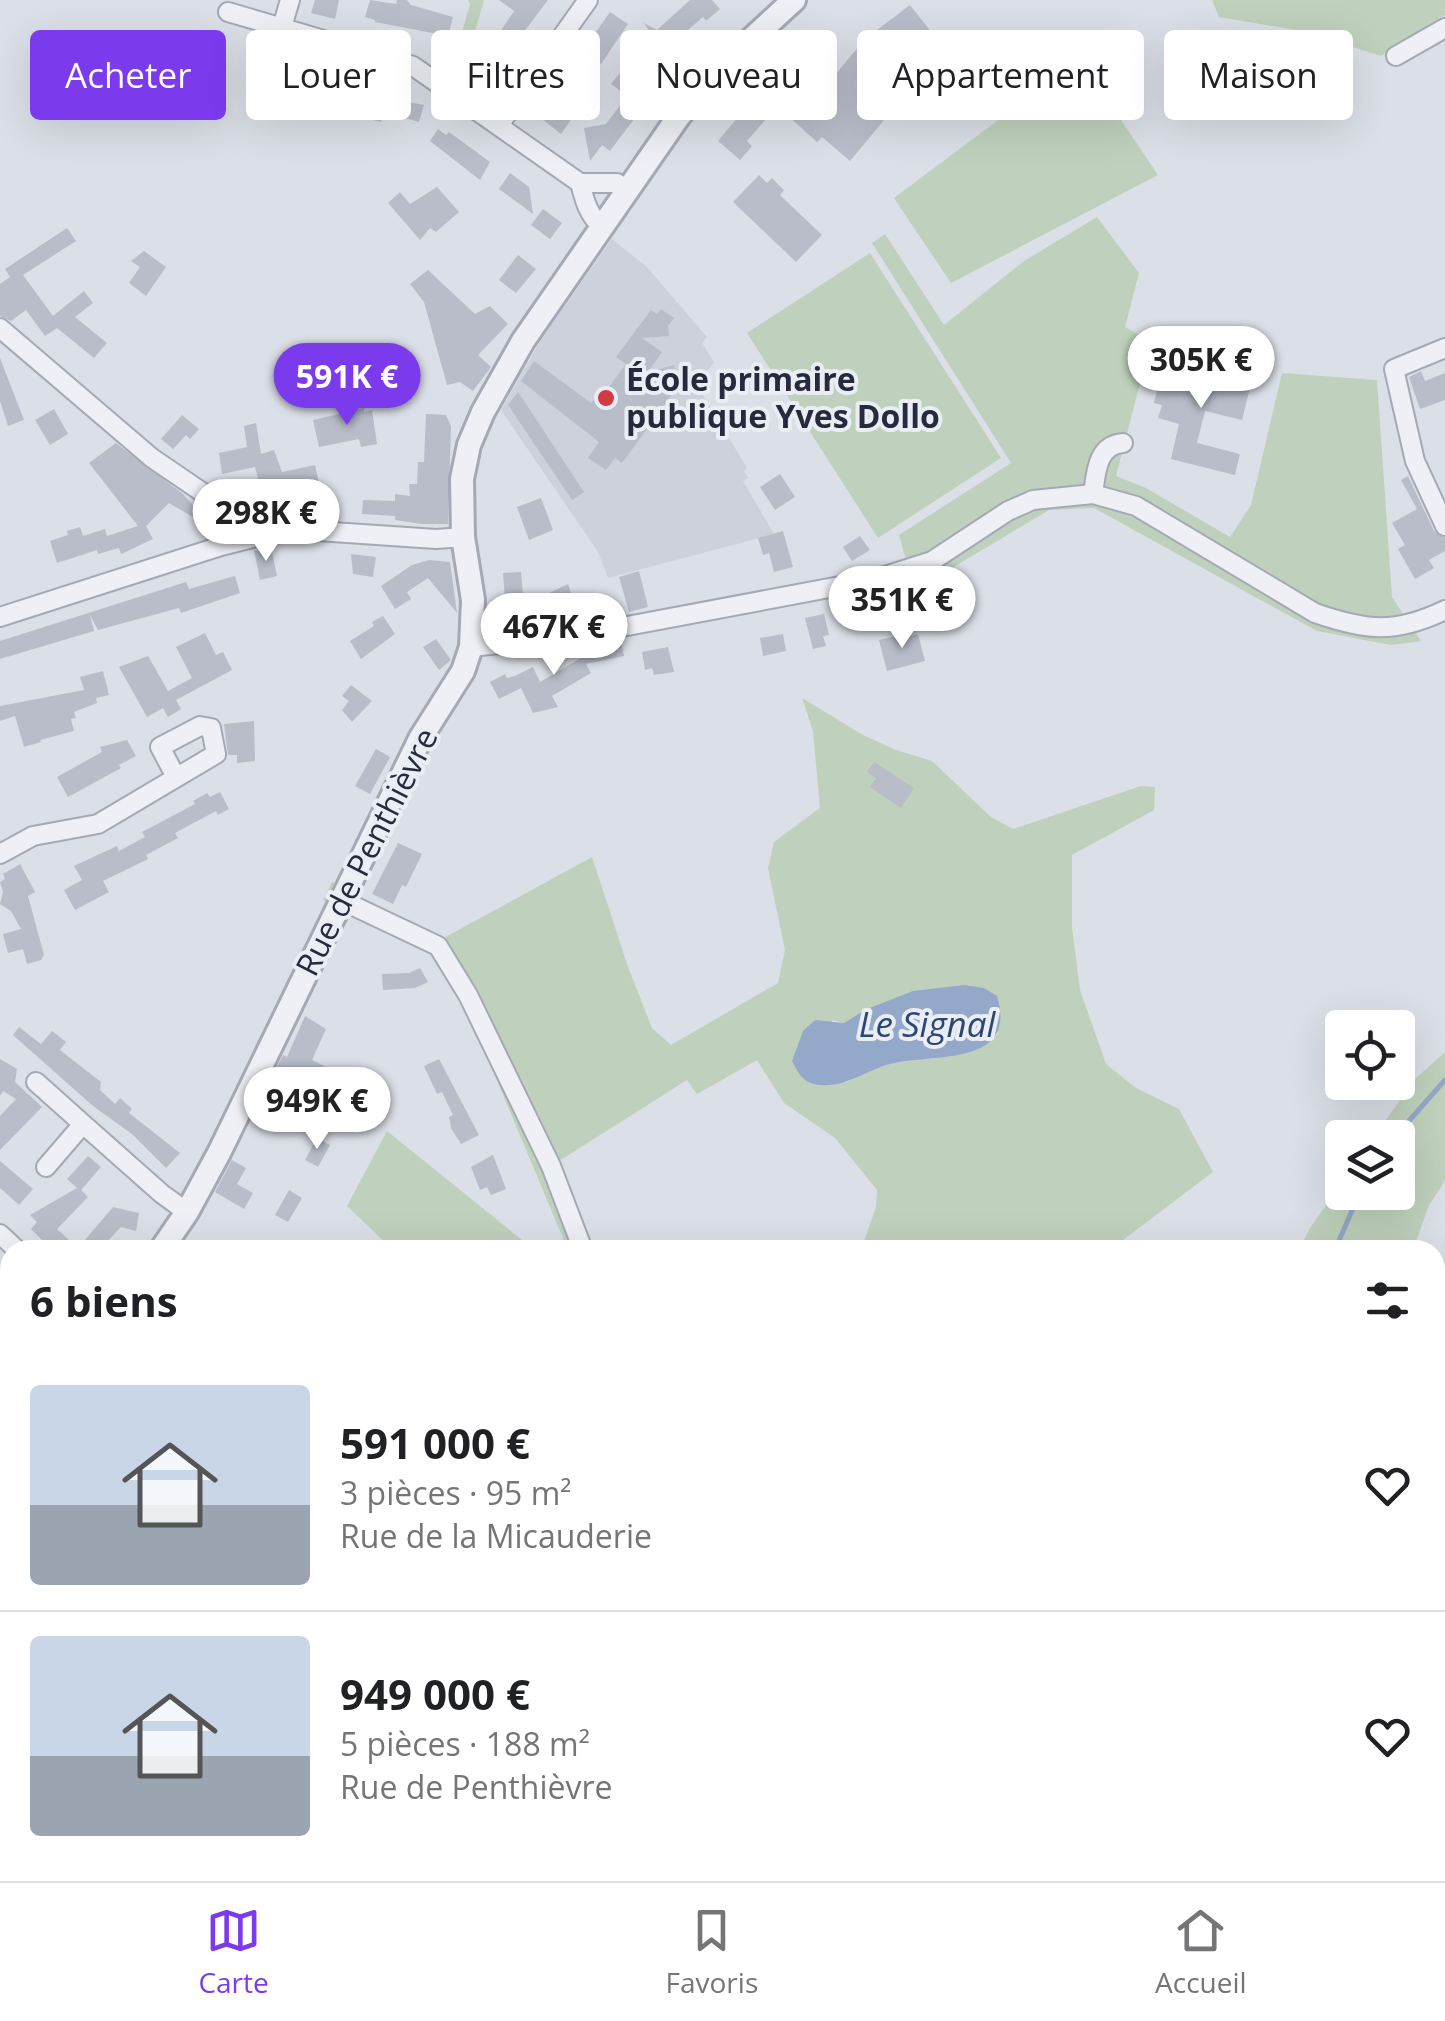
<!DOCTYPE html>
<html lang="fr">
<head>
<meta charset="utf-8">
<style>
  :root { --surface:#fff; --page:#f2f2f2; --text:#202124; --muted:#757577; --line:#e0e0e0; --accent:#7c3aed }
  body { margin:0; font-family:"Open Sans",sans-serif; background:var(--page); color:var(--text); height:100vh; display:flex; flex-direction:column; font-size:38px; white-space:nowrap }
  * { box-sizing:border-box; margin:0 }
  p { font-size:32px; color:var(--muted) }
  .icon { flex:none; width:55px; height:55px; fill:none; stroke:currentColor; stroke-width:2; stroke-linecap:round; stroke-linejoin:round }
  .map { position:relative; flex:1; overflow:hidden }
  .drawer { position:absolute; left:0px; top:1240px; width:1445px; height:642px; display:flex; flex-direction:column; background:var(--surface); border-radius:30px 30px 0 0; box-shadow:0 10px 40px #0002 }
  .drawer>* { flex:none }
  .guide { position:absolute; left:30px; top:30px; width:1385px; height:90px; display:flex; gap:20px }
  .fabs { position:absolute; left:1325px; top:1010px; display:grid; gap:20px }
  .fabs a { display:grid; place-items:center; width:90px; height:90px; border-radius:10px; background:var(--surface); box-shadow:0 10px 40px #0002; font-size:50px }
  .price { position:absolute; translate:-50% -85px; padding:0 22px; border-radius:35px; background:#fff; color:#222; font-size:32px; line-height:65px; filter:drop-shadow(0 2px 5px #0008) }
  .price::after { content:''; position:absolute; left:50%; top:60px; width:30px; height:22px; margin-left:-15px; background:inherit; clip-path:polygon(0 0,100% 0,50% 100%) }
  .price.current { background:var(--accent); color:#fff }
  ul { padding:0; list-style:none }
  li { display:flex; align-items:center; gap:30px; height:250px; padding:0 30px }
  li+li { border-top:2px solid var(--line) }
  li span { display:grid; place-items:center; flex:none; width:280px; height:200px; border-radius:10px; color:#555 }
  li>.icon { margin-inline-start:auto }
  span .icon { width:120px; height:120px; fill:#fffc; stroke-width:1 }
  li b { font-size:42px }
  h2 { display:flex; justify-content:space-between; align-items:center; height:120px; padding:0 30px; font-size:42px }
  .tag { padding:0 35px; border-radius:10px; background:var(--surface); box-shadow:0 10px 40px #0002; font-size:35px; line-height:90px }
  .tag.current { background:var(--accent); color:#fff }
  .tab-bar { display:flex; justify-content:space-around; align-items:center; height:140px; border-top:2px solid var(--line); background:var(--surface); font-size:28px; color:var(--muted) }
  .tab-bar a { display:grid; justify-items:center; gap:5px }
  .tab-bar .current { color:var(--accent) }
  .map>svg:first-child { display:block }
</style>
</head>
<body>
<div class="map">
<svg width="1445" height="1881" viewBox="0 0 1445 1881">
  <rect width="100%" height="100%" fill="#dbdfe7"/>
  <path fill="#cdd1dc" d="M612,239L646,266L707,337L702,343L714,362L697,385L747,468L744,471L748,478L743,481L774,534L608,578L598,552L501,410L541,340Z"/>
  <path fill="#bfd1bc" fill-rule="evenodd" d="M468,0H484L461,81L445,70L456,54L470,4Z
    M1212,0H1445V15L1381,56L1302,31L1219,17Z
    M1080,59L1158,175L951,283L894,198Z
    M1097,217L1139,273L1125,327L1151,341L1116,476L1146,488L1230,537L1251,505L1282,373L1377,380L1392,597L1421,641L1391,645L1317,631L1094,508L1049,510L932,580L913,586L899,535L1011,463L872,243L885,234L944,325L1024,261Z
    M870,253L1001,458L878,538L747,333Z
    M802,698L863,735L896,750L932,761L991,817L1013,829L1141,786L1155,787L1154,810L1072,855V927L1080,990L1106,1064L1136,1088L1179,1109L1213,1172L1123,1240L1114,1250H861L876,1207L877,1190L835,1138L784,1103L757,1060L697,1094L687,1080L559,1161L593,1250H568L467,1009L430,952L323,900L332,882L442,939L592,857L628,967L652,1028L671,1045L778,983L785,950L768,868L774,842L820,808L813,731ZM832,1020L844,1023L999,1033C972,1063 927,1055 891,1064C875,1068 861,1075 846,1082Z
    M1445,1052V1181L1429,1205L1413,1250H1299L1310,1228L1342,1182V1192H1398V1138L1374,1137L1414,1080Z
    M387,1131L522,1240L510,1250H385L389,1246L347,1206Z
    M1435,1539L1445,1544V1881H1153L1160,1872H1435Z
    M0,1624H10V1713L0,1711Z"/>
  <path fill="#94a9c9" d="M964,985L984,988L997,996C1018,1065 939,1054 895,1063C869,1068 846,1088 820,1085C804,1084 798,1073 792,1061L803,1031L815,1020L844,1023L867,1009L913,991Z"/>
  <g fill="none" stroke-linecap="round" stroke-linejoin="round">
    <path stroke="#94a9c9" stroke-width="5" d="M1394,1138L1445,1080
      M1335,1250L1360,1192
      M1433,1872V1881"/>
  </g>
  <path fill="#b8bdc9" d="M315,0H339L335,19L311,13Z
    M370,0L396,4L397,0H407L411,5L453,17L448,36L375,22V20L365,17Z
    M499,0H548L517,41L520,43L503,67L507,69L500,78L487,80L475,73L479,68L473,64L481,51L485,54L514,11Z
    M690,0H712L720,9L706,21L703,17L674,42L679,45L657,76L661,79L657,84L659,86L610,151L602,145L590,161L584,128L606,124L627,96L611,84L623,69L637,79L652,59L648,56L656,44L662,49L644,23L657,30Z
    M910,5L951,57L914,84L850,161L822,137L817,142L777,106L747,141L752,146L740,160L718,141L758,93L735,75L763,49L796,81L804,112L865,39Z
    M610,12L628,24L601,64L598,62L565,105L575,114L561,134L533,112L545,96L549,99Z
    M270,56L310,65L309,69L317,71L312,88L276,78L277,74L266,71Z
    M314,81L331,86L337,83L363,94L424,105L419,122L384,112L381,122L308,103Z
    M438,129L446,135L449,132L490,162L480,180L430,141Z
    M510,173L529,187L533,214L499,189Z
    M759,175L767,183L772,178L784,190L780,195L822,235L796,262L733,202Z
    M437,187L459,212L436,232L430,228L420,240L388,203L400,192L410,204Z
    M543,209L562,223L550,239L531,225Z
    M67,228L76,241L23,275L53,316L84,291L93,303L75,317L107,343L94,358L57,328L45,336L26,310L11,321L0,316V284L10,277L5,269Z
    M144,251L166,267L146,296L129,283L140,267L131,261Z
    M518,255L536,269L516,293L499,280Z
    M428,270L475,314L490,306L508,324L478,355L491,367L473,391L460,382L447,385L424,302L410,284Z
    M661,309L674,318L668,326L669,336L642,338L662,352L648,372L674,365L675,376L682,381L622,463L615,458L606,470L588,458L599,442L521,381L534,361L591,403L598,395H603L626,364L616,357L651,310L657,314Z
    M0,358L24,420L8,426L0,401Z
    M1188,363L1252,379L1242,420L1205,411L1197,443L1240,454L1235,475L1171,459L1179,424L1158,418L1162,405L1154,403L1163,366L1185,372Z
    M1421,371L1425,381L1445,373V400L1420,409L1409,377Z
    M518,392L584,492L572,500L508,405Z
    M364,408V412L372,410L377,444L361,447L359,439L319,447L313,420Z
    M54,409L68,434L50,445L35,420Z
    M426,414L446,415L451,426L448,524H422L395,520V516L362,514L363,500L395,501V494L410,496L409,484H417L418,462H424Z
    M182,415L199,429L190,439L186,435L173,449L161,439Z
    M256,423L261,454L274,450L282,472L315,465L319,483L310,485L315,517H288L271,511L269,504L265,505L255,467L222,474L219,453L247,447L244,426Z
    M116,443L183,494L204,518L201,522L169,503L146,526L153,539L121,554L119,548L98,554L97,550L57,563L50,541L68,535L67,531L80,527L83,536L105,529L107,536L138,526L89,463Z
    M780,474L795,497L775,510L760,487Z
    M1408,476L1434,531L1445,538V551L1429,560L1434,568L1415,579L1398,549L1405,545L1392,523L1417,509L1401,480Z
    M541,498L553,530L529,540L517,507Z
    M783,531L793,567L774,572L769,553L763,555L758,538Z
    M860,536L870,550L852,561L843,547Z
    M271,547L277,576L260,580L254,551Z
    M351,554L376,557L373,577L353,574Z
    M429,560L450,562L457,613L428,578L407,592L411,599L395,609L381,586L412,565Z
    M639,571L648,607L629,612L619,577Z
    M521,572L523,596L505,598L503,573Z
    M235,576L240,593L181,613L179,608L98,630L90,615L94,631L0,659V641L186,582L189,589Z
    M568,584L579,618L562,623L560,614L552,616L545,595Z
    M824,614L829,635L823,636L826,646L813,649L805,618Z
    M383,616L395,634L361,659L350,641L374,626L372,622Z
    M205,633L216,655L223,652L232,670L176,700L181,709L168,717L163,708L147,717L119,667L148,656L168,691L192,678L176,647Z
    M909,633L910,636L918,634L925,661L887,671L879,640Z
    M783,634L786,651L763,656L760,638Z
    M436,639L451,660L439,670L423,647Z
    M621,640L624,656L586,664L591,673L552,696L558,707L533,713L521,688L499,699L490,682L505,674L507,678L515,676L533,667L540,682L593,651L592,646Z
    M668,647L674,672L654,675L652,668L645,670L642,652Z
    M103,671L109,695L96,698L97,703L74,712L76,718L71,719L74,731L40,740L41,742L24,747L15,716L0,721V706L84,690L80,677Z
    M351,685L372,701L352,722L342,710L349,701L342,696Z
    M254,721L255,761L237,763V755H228L224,724Z
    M127,740L136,756L119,765L121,768L68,797L57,777L102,752L100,747Z
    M376,749L390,757L370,794L355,786Z
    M874,762L914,788L901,808L870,787L876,778L867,772Z
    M220,792L229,809L218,815L216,811L175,833L178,838L146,855L148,859L103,881L109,892L75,910L64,890L82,880L74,866L117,846L119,851L145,837L142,832L195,804L193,801L207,793L210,797Z
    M398,843L422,854L406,887L402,885L393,904L372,894Z
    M20,864L35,892L28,896L44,955L41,960L27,964L23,949L8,953L3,934L21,929L11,911L0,904L3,892L0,882L5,879L3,874Z
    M420,968L428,982L415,988L383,990L382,974L409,973Z
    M305,1016L326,1029L312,1060L330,1069L304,1109L266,1090L283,1055L287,1057Z
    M19,1027L41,1044L52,1031L66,1042L60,1050L101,1082L100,1090L115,1104L120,1098L132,1109L129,1113L180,1153L166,1168L132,1134L93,1106L13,1035Z
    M0,1059L17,1069L15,1082L42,1107L0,1150V1116L16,1099L3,1091L0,1096Z
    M439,1059L479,1135L461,1144L451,1128L449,1117L453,1115L442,1092L437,1094L424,1066Z
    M317,1138L330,1145L318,1167L305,1160Z
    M493,1155L506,1189L491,1195L487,1187L480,1190L471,1167Z
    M88,1156L101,1167L81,1190L88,1197L57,1229L78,1248L113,1207L139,1213L136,1231L121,1227L99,1250H52L31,1229L37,1222L30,1215L77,1188L67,1179Z
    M232,1160L246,1168L237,1184L253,1193L244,1209L215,1192Z
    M0,1161L33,1189L19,1205L0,1188Z
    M289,1190L302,1198L288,1222L275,1215Z"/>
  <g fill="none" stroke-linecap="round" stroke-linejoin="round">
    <g stroke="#a4a9b4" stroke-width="22">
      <path id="minor" d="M228,12L413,66L580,183
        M282,27L290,0
        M1396,56L1445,28
        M499,125L588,0
        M602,226C588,216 584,198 580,183H617L626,190
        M0,328L152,458L240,518L251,537
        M1445,348L1394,369L1415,461L1445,526
        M1093,494C1096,472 1097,445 1123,443
        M0,617L221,546L288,529L436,539L463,537
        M471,647L574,636L872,580L932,561L1008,511L1033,500L1093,494L1136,506L1315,613C1367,631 1395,634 1445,610
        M0,854L33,836L98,824L216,754L211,728L200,726L160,747L176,777
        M341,900L438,946L468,995L551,1166L583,1250
        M36,1082L83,1124
        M46,1167L83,1124L162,1194L187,1212
        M0,1234L17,1250
        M233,1872L236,1881
        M773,1872L780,1881"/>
    </g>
    <g stroke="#a4a9b4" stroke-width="28">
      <path id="tertiary" d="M161,1250L187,1212L219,1153L420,739L463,671L471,647L473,600L463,537L462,479L469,445L483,412L523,341L679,116L720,68L794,0
        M0,1459L10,1447"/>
    </g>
    <use href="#minor" stroke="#eef0f5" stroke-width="18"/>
    <use href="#tertiary" stroke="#eef0f5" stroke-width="22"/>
  </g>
  <circle fill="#d43842" stroke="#eaeef4" stroke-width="4" cx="606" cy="398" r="10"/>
  <g text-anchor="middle" stroke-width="8" stroke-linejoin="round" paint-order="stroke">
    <g font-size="32" font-weight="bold" fill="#252b3d" stroke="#eaeef4" text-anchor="start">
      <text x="626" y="391">École primaire<tspan x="626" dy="37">publique Yves Dollo</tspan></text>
    </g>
    <g font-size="32" fill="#252b3d" stroke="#eaeef4">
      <text transform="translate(367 852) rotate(-63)" y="11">Rue de Penthièvre</text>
    </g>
    <g font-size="35" font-style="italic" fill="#2d4673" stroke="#eaeef4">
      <text x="927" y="1037">Le Signal</text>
    </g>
  </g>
</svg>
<div class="fabs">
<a><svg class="icon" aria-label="locate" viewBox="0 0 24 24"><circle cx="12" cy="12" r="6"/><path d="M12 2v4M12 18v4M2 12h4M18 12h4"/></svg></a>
<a><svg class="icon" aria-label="layers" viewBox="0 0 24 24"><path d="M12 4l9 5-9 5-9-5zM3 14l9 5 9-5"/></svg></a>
</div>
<b class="price" style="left:1201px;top:411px">305K €</b>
<b class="price current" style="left:347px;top:428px">591K €</b>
<b class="price" style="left:266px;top:564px">298K €</b>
<b class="price" style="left:902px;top:651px">351K €</b>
<b class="price" style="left:554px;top:678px">467K €</b>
<b class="price" style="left:317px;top:1152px">949K €</b>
<div class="guide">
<a class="tag current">Acheter</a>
<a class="tag">Louer</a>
<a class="tag">Filtres</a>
<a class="tag">Nouveau</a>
<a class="tag">Appartement</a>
<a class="tag">Maison</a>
</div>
<section class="drawer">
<h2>6 biens<svg class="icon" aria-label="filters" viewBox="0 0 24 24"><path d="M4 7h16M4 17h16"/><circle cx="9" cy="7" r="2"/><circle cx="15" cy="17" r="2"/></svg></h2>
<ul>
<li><span style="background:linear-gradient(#c9d6e8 60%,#9aa5b1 0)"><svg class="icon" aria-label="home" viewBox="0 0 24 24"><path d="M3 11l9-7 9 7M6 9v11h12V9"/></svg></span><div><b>591 000 €</b><p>3 pièces · 95 m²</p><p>Rue de la Micauderie</p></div><svg class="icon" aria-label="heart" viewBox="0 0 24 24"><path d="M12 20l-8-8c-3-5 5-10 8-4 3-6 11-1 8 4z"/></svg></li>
<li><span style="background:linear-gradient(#c9d6e8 60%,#9aa5b1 0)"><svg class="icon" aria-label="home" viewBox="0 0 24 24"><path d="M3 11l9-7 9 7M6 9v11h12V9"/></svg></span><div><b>949 000 €</b><p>5 pièces · 188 m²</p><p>Rue de Penthièvre</p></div><svg class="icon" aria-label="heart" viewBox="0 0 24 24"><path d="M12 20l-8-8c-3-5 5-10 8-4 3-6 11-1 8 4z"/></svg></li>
</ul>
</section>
</div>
<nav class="tab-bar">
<a class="current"><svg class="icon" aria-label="map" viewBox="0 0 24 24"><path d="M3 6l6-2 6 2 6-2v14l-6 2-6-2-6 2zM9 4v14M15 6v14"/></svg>Carte</a>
<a><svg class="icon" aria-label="saved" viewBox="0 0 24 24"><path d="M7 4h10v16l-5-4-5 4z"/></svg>Favoris</a>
<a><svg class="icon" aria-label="home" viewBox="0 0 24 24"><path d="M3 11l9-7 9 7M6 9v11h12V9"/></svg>Accueil</a>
</nav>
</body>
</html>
